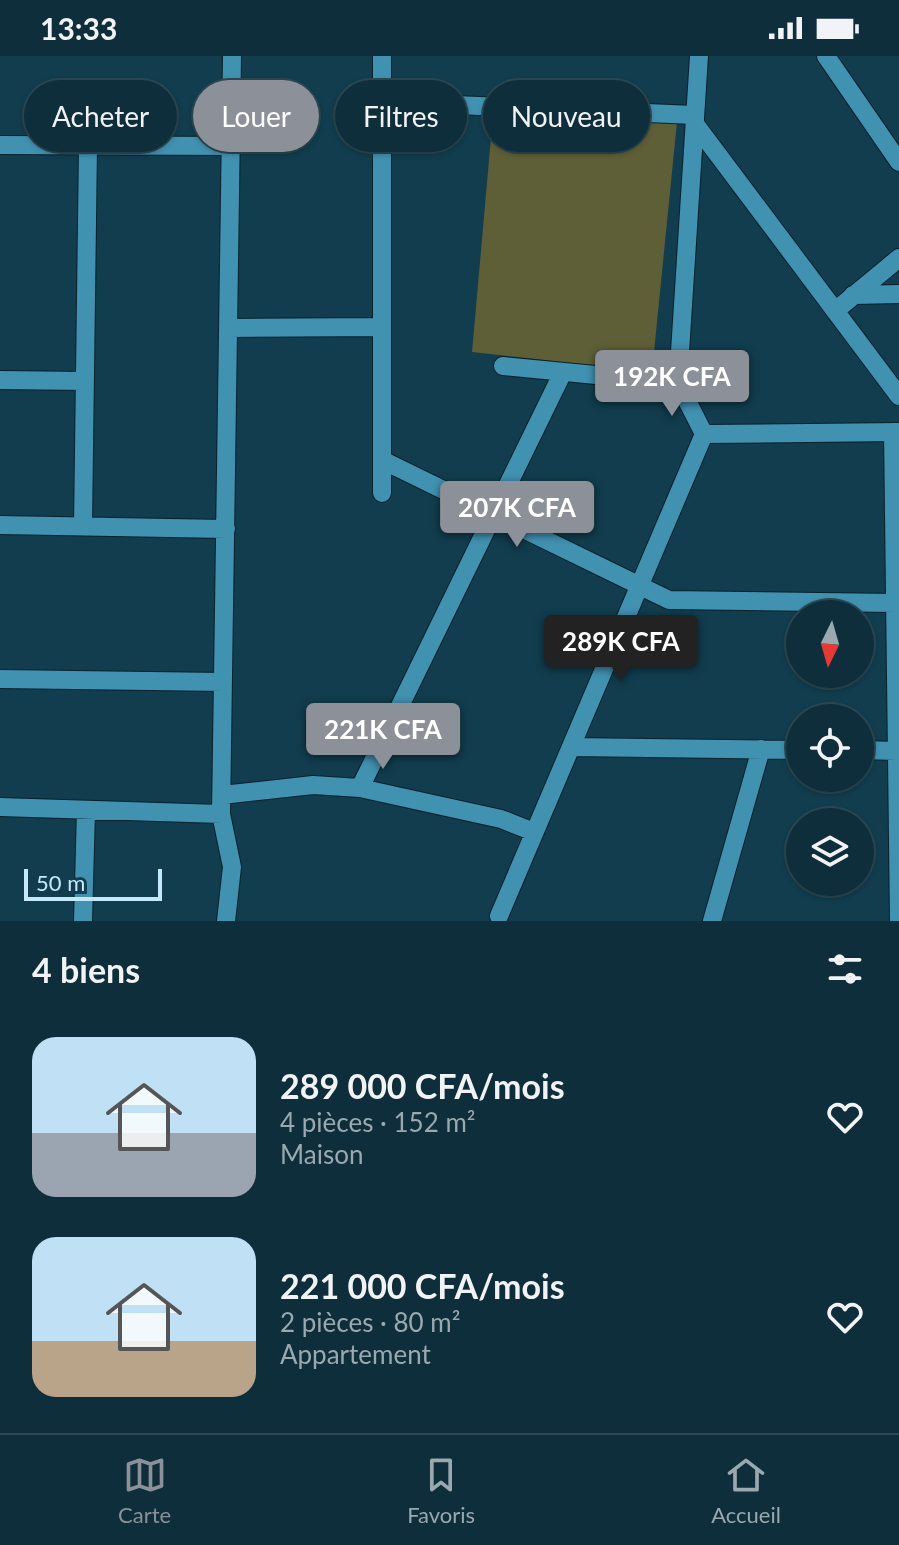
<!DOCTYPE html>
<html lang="fr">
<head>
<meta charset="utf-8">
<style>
  :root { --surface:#0d2e3a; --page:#1b3a45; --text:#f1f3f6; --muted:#9aa8af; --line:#2d4a54; --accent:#8c9099 }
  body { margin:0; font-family:Lato,sans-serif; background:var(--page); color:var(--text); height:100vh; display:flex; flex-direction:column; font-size:30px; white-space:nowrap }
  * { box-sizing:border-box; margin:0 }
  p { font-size:26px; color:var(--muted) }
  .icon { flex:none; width:44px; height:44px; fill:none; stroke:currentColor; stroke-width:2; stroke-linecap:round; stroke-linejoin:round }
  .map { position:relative; height:865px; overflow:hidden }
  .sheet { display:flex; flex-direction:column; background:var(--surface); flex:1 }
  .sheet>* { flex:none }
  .hud { position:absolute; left:24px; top:24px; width:852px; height:72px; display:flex; gap:16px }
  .needle { width:52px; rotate:185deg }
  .fabs { position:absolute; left:786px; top:544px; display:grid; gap:16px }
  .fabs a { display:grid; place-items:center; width:88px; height:88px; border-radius:50%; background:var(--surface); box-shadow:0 2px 6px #0004,0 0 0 2px var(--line); font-size:40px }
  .scale { position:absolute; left:24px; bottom:20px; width:138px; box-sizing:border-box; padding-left:8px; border:4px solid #c4e9fa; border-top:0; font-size:22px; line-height:28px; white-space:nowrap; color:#c4e9fa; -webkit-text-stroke:6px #113d4e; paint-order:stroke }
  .price { position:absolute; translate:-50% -68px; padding:0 18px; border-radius:8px; background:var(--accent); color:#fff; font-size:26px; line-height:52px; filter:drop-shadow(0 2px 4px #0008) }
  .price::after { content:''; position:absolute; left:50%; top:48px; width:24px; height:18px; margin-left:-12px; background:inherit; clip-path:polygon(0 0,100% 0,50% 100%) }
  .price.on { background:#222; color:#fff }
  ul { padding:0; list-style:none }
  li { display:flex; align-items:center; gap:24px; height:200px; padding:0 32px }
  li span { display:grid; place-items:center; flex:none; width:224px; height:160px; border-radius:24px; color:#555 }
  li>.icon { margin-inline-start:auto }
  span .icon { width:96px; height:96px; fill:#fffc; stroke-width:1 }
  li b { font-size:34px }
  h2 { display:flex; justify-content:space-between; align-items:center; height:96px; padding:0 32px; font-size:34px }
  .pill { padding:0 28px; border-radius:36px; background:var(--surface); box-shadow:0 2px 6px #0004,0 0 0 2px var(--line); font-size:28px; line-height:72px }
  .pill.on { background:var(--accent); color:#fff }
  .status { display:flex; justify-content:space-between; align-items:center; height:56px; padding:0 40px; background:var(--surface); direction:ltr }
  .status svg { height:22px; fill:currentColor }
  .tab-bar { display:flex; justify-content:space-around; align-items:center; height:112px; border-top:2px solid var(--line); background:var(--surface); font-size:22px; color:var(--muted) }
  .tab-bar a { display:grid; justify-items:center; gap:4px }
  .tab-bar .on { color:var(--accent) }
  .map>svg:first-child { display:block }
</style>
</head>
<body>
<div class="status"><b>13:33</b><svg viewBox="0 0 49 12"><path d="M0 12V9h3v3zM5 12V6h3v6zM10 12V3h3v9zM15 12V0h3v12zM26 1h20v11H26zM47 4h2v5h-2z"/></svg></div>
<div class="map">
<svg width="899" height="865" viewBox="0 0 899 865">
  <rect width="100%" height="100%" fill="#113d4e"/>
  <path fill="#5e5e37" d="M493,59L677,66L652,316L472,296Z"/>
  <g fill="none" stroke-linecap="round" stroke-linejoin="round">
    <g stroke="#08222c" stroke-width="20">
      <path id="minor" d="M382,0V437
        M826,0L899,106
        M382,46L695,59
        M695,68L899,340
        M0,89L231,90
        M853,239L899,238
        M835,255L899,202
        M228,272L382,271
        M503,310L678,327
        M0,324L85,325
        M893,376L899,865
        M704,378L899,376
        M382,404L669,544L895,547
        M0,469L226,473
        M83,470L88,89
        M0,623L223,626
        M571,691L800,694
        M860,694L897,695
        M360,732L563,316
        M222,739L313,729L360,732L501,763L534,776
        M0,751L221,758
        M499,860L704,378L678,327L699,0
        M83,865L86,754
        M226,865L232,811L221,758L232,0
        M712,865L761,693"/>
    </g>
    <use href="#minor" stroke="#4191b1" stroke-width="18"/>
  </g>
</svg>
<div class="fabs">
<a><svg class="needle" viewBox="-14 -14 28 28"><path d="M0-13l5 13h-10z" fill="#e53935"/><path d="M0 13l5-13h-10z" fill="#9aa8af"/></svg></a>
<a><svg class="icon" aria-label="locate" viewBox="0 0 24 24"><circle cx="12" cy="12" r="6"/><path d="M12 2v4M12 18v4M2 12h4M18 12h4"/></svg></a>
<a><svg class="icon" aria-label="layers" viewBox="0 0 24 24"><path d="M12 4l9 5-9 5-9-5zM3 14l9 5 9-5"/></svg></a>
</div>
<div class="scale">50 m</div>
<b class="price" style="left:672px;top:362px">192K CFA</b>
<b class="price" style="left:517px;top:493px">207K CFA</b>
<b class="price on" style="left:621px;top:627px">289K CFA</b>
<b class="price" style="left:383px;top:715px">221K CFA</b>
<div class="hud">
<a class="pill">Acheter</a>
<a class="pill on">Louer</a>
<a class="pill">Filtres</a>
<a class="pill">Nouveau</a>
</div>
</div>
<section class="sheet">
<h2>4 biens<svg class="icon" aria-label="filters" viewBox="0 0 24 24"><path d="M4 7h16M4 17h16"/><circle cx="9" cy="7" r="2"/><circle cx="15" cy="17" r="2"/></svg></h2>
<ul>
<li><span style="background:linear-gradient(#bfe0f5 60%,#9aa5b1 0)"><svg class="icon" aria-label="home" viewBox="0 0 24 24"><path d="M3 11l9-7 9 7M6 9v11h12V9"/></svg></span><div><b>289 000 CFA/mois</b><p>4 pièces · 152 m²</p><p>Maison</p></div><svg class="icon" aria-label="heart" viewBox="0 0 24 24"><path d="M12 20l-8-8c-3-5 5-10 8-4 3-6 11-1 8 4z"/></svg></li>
<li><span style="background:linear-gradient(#bfe0f5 65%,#b9a48a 0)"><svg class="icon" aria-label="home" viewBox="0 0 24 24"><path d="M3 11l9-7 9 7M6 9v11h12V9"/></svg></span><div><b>221 000 CFA/mois</b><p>2 pièces · 80 m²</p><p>Appartement</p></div><svg class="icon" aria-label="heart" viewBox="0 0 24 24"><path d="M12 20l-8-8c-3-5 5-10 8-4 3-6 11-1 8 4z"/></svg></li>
</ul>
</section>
<nav class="tab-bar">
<a class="on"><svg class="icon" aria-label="map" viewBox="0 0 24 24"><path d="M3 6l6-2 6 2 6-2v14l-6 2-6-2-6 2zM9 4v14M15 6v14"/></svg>Carte</a>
<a><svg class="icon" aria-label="saved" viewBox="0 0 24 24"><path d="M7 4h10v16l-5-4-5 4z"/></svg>Favoris</a>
<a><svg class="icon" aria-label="home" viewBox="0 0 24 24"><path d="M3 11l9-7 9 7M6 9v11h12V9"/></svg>Accueil</a>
</nav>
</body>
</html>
